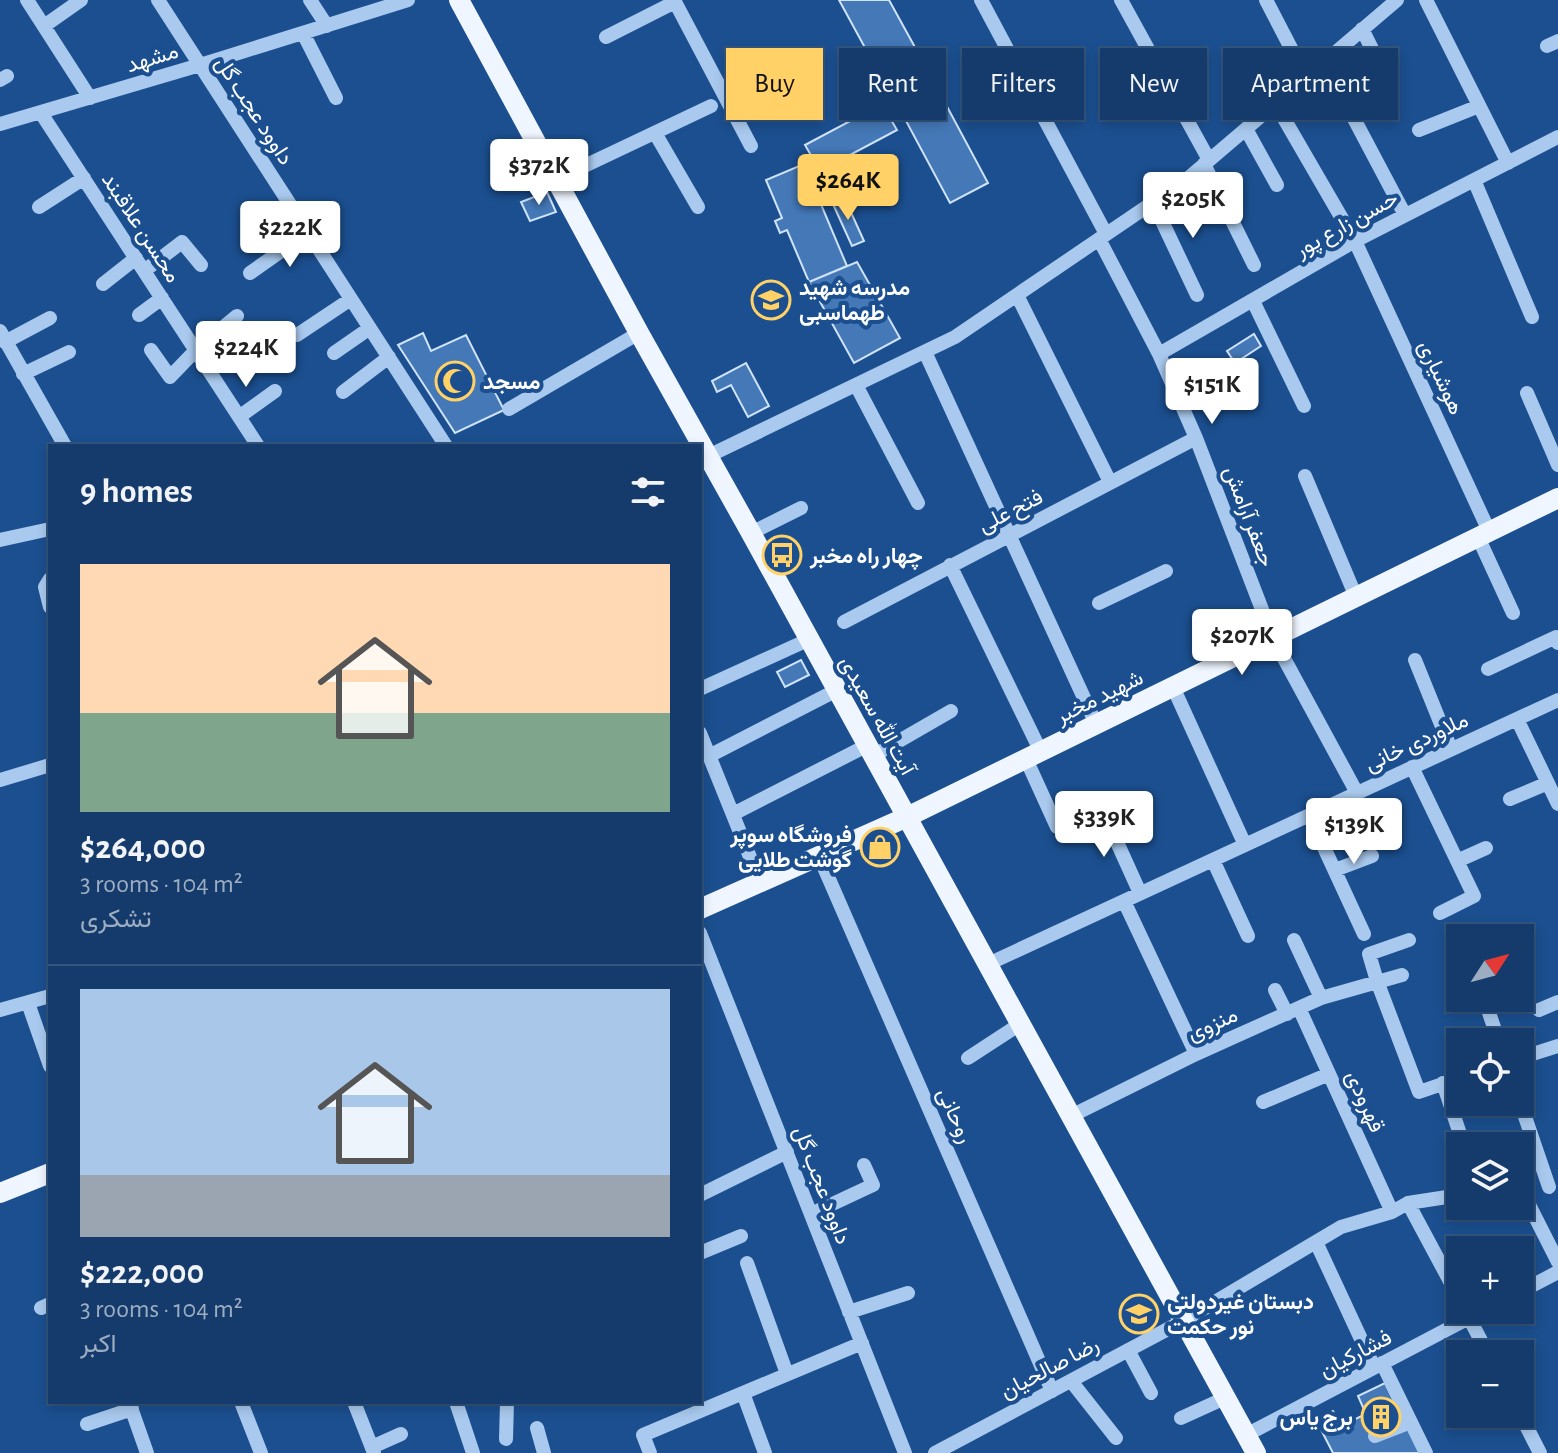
<!DOCTYPE html>
<html lang="en">
<head>
<meta charset="utf-8">
<style>
  :root { --surface:#143b6b; --page:#1d4271; --text:#f1f3f6; --muted:#9dadc1; --line:#33557e; --accent:#ffd166 }
  body { margin:0; font-family:"Alegreya Sans",Vazirmatn,sans-serif; background:var(--page); color:var(--text); height:100vh; display:flex; flex-direction:column; font-size:30px; white-space:nowrap }
  * { box-sizing:border-box; margin:0 }
  p { font-size:26px; color:var(--muted) }
  .icon { flex:none; width:44px; height:44px; fill:none; stroke:currentColor; stroke-width:2; stroke-linecap:round; stroke-linejoin:round }
  .map { position:relative; flex:1; overflow:hidden }
  .drawer { position:absolute; left:48px; top:444px; width:654px; height:960px; display:flex; flex-direction:column; background:var(--surface); border-radius:0px; box-shadow:0 4px 12px #0003,0 0 0 2px var(--line) }
  .drawer>* { flex:none }
  .top-card { position:absolute; left:726px; top:48px; width:712px; height:72px; display:flex; gap:16px }
  .needle { width:52px; rotate:54deg }
  .buttons { position:absolute; left:1446px; top:924px; display:grid; gap:16px }
  .buttons a { display:grid; place-items:center; width:88px; height:88px; border-radius:0px; background:var(--surface); box-shadow:0 4px 12px #0003,0 0 0 2px var(--line); font-size:40px }
  .price { position:absolute; translate:-50% -68px; padding:0 18px; border-radius:8px; background:#fff; color:#222; font-size:26px; line-height:52px; filter:drop-shadow(0 2px 4px #0008) }
  .price::after { content:''; position:absolute; left:50%; top:48px; width:24px; height:18px; margin-left:-12px; background:inherit; clip-path:polygon(0 0,100% 0,50% 100%) }
  .price.selected { background:var(--accent); color:#111 }
  ul { padding:0; list-style:none }
  li { display:grid; align-content:center; gap:16px; height:424px; padding:0 32px }
  li+li { border-top:2px solid var(--line) }
  li span { display:grid; place-items:center; height:248px; border-radius:0px; color:#555 }
  li>.icon { margin-inline-start:auto }
  span .icon { width:144px; height:144px; fill:#fffc; stroke-width:1 }
  li b { font-size:34px }
  h2 { display:flex; justify-content:space-between; align-items:center; height:96px; padding:0 32px; font-size:34px }
  .pill { padding:0 28px; border-radius:0px; background:var(--surface); box-shadow:0 4px 12px #0003,0 0 0 2px var(--line); font-size:28px; line-height:72px }
  .pill.selected { background:var(--accent); color:#111 }
  .map>svg:first-child { display:block }
</style>
</head>
<body>
<div class="map">
<svg width="1558" height="1453" viewBox="0 0 1558 1453">
  <rect width="100%" height="100%" fill="#1b4f8f"/>
  <path fill="#4478b7" stroke="#cfe3fa" stroke-width="2" d="M839,0H889L927,69L888,90Z
    M936,86L988,183L950,203L898,106Z
    M882,104L897,130L820,171L805,145Z
    M804,164L847,266L809,282L787,230L780,233L775,221L782,218L766,180Z
    M547,192L556,212L530,221L521,202Z
    M844,197L864,241L852,246L832,202Z
    M857,262L900,338L854,363L809,282Z
    M423,333L431,351L466,335L504,410L455,433L398,345Z
    M1254,334L1261,346L1235,363L1227,351Z
    M746,363L769,406L748,417L731,385L717,392L712,381Z
    M801,660L809,675L785,687L777,672Z
    M1385,1383L1420,1453H1333L1316,1420L1333,1411L1341,1426L1366,1414L1358,1396Z"/>
  <g fill="none" stroke-linecap="round" stroke-linejoin="round">
    <path stroke="#a9c9ee" stroke-width="14" d="M27,0L90,98
      M158,0L446,446
      M310,0L327,26
      M674,0L751,146
      M981,0L1106,234
      M1121,0L1209,160
      M1266,0L1306,77
      M1426,0L1508,163
      M44,26L81,0
      M1362,29L1379,63
      M303,33L336,98
      M606,37L675,2
      M1547,46L1558,41
      M1324,62L1405,215
      M0,80L7,76
      M1275,103L1355,241L1489,531
      M41,113L258,446
      M0,124L200,65L408,0
      M1246,129L1277,185
      M1419,130L1479,106
      M655,133L698,207
      M1204,164L1254,265
      M557,179L711,106
      M1474,180L1532,317
      M1153,202L1197,295
      M39,207L84,178
      M1099,239L1159,354L1196,438L1273,638L1357,793
      M144,271L182,242L201,265
      M250,273L308,232
      M103,284L136,258
      M1017,295L1110,482
      M1253,301L1304,406
      M139,315L162,298
      M0,331L65,446
      M297,335L351,299
      M5,342L50,318
      M151,350L170,377L196,350L237,316
      M925,352L1096,724
      M334,353L370,328
      M1159,354L1355,241L1558,137
      M23,374L69,352
      M856,385L918,503
      M343,392L389,357
      M1527,393L1558,465
      M509,409L639,333
      M239,417L275,391
      M700,460L955,337L1186,180L1397,0
      M1305,476L1356,597
      M751,533L801,508
      M1478,537L1513,613
      M0,540L50,529
      M950,565L1041,752
      M50,579L45,587L50,607
      M1099,603L1166,571
      M844,622L1196,438
      M1415,660L1451,749
      M1488,669L1556,637L1558,643
      M1173,687L1245,845
      M700,689L810,639
      M1517,719L1558,804
      M700,733L760,882
      M709,756L837,690
      M873,756L951,711
      M1026,759L1057,827
      M1412,767L1474,896L1440,913
      M0,780L50,765
      M1510,799L1548,783
      M1102,809L1140,893
      M733,814L868,745
      M1309,815L1364,934
      M819,856L1052,1391
      M1213,860L1248,936
      M1457,861L1486,848
      M1335,870L1372,856
      M1124,901L1196,1054
      M700,933L905,1453
      M1294,940L1321,998
      M1409,940L1369,954L1377,981L1419,1092L1460,1078
      M988,964L1558,700
      M1275,990L1287,1014
      M1484,998L1499,1042
      M28,1003L50,1066
      M1299,1008L1392,1212
      M0,1010L50,996
      M1539,1010L1558,1002
      M968,1058L1020,1024
      M1520,1058L1558,1046
      M1443,1083L1464,1146
      M1263,1102L1329,1074
      M1520,1102L1549,1187
      M1071,1116L1196,1054L1321,998L1402,975
      M1521,1189L1558,1262
      M700,1195L787,1152
      M1408,1203L1460,1300
      M811,1214L873,1185L864,1165
      M1316,1242L1374,1367
      M700,1253L741,1236
      M747,1263L787,1374
      M1520,1292L1558,1272
      M41,1308L50,1304
      M849,1312L908,1293
      M1466,1312L1488,1354
      M1128,1350L1151,1393
      M1382,1363L1426,1453
      M1071,1381L1116,1438
      M743,1393L765,1453
      M129,1402L147,1453
      M241,1402L261,1453
      M354,1402L374,1453
      M456,1402L473,1453
      M1520,1414L1540,1453
      M1181,1418L1225,1398
      M87,1424L132,1409
      M537,1428L544,1453
      M1246,1435L1484,1310
      M1375,1436L1411,1422
      M506,1439L507,1402
      M372,1447L401,1434
      M650,1453L643,1435L862,1343
      M935,1453L1183,1321L1341,1227L1392,1212L1408,1203L1460,1195"/>
    <path stroke="#f0f6ff" stroke-width="20" d="M459,0L639,333L751,533L1256,1453
      M700,909L907,817L1558,498
      M0,1193L50,1173"/>
  </g>
  <defs>
    <g id="school-ring" transform="scale(2)"><circle r="9.5" fill="#1b4f8f" stroke="#ffd166" stroke-width="1.5"/><path d="M0-5L7-2L0 1L-7-2ZM-4 1L0 2.5L4 1V4Q0 6-4 4Z" fill="#ffd166"/></g>
    <g id="mosque-ring" transform="scale(2)"><circle r="9.5" fill="#1b4f8f" stroke="#ffd166" stroke-width="1.5"/><path d="M3.5-4.9A6 6 0 1 0 3.5 4.9A5 5 0 1 1 3.5-4.9Z" fill="#ffd166"/></g>
    <g id="bus-ring" transform="scale(2)"><circle r="9.5" fill="#1b4f8f" stroke="#ffd166" stroke-width="1.5"/><path d="M-5-6H5V4H4V6H2V4H-2V6H-4V4H-5ZM-3.5-4V0h7V-4ZM-3.5 1.2v1.5H-2V1.2ZM2 1.2v1.5H3.5V1.2Z" fill="#ffd166"/></g>
    <g id="shop-ring" transform="scale(2)"><circle r="9.5" fill="#1b4f8f" stroke="#ffd166" stroke-width="1.5"/><path d="M-5-2.5h2.3a2.7 3.5 0 0 1 5.4 0H5L5.5 6h-11ZM-1.5-2.5h3a1.5 2.3 0 0 0-3 0Z" fill="#ffd166"/></g>
    <g id="building-ring" transform="scale(2)"><circle r="9.5" fill="#1b4f8f" stroke="#ffd166" stroke-width="1.5"/><path d="M-4-6H4V6H1V3H-1V6H-4ZM-2.5-4.3h1.7v1.8h-1.7ZM.8-4.3h1.7v1.8H.8ZM-2.5-1h1.7V.8h-1.7ZM.8-1h1.7V.8H.8Z" fill="#ffd166"/></g>
  </defs>
  <g fill-rule="evenodd">
    <use href="#school-ring" x="771" y="300"/>
    <use href="#mosque-ring" x="455" y="381"/>
    <use href="#bus-ring" x="782" y="555"/>
    <use href="#shop-ring" x="880" y="847"/>
    <use href="#school-ring" x="1139" y="1314"/>
    <use href="#building-ring" x="1381" y="1417"/>
  </g>
  <g text-anchor="middle" stroke-width="8" stroke-linejoin="round" paint-order="stroke">
    <g font-size="22" fill="#fff" stroke="#1b4f8f">
      <text transform="translate(152 57) rotate(-17)" y="8">مشهد</text>
      <text transform="translate(255 110) rotate(57)" y="8">داوود عجب گل</text>
      <text transform="translate(1346 223) rotate(-29)" y="8">حسن زارع پور</text>
      <text transform="translate(142 227) rotate(57)" y="8">محسن علاقبند</text>
      <text transform="translate(1442 377) rotate(65)" y="8">هوشیاری</text>
      <text transform="translate(1010 510) rotate(-27)" y="8">فتح علی</text>
      <text transform="translate(1250 516) rotate(69)" y="8">جعفر آرامش</text>
      <text transform="translate(1099 696) rotate(-26)" y="8">شهید مخبر</text>
      <text transform="translate(878 715) rotate(61)" y="8">آیت الله سعیدی</text>
      <text transform="translate(1416 741) rotate(-25)" y="8">ملاوردی خانی</text>
      <text transform="translate(1212 1023) rotate(-24)" y="8">منزوی</text>
      <text transform="translate(1366 1101) rotate(66)" y="8">قهرودی</text>
      <text transform="translate(956 1115) rotate(66)" y="8">روحانی</text>
      <text transform="translate(823 1185) rotate(69)" y="8">داوود عجب گل</text>
      <text transform="translate(1355 1353) rotate(-28)" y="8">فشارکیان</text>
      <text transform="translate(1049 1367) rotate(-28)" y="8">رضا صالحیان</text>
    </g>
    <g font-size="22" font-weight="bold" fill="#fff" stroke="#1b4f8f" text-anchor="start">
      <text x="799" y="295">مدرسه شهید<tspan x="799" dy="25">طهماسبی</tspan></text>
      <text x="483" y="389">مسجد</text>
      <text x="810" y="563">چهار راه مخبر</text>
      <text x="852" y="842" text-anchor="end">فروشگاه سوپر<tspan x="852" dy="25">گوشت طلایی</tspan></text>
      <text x="1167" y="1309">دبستان غیردولتی<tspan x="1167" dy="25">نور حکمت</tspan></text>
      <text x="1353" y="1425" text-anchor="end">برج یاس</text>
    </g>
  </g>
</svg>
<div class="buttons">
<a><svg class="needle" viewBox="-14 -14 28 28"><path d="M0-13l5 13h-10z" fill="#e53935"/><path d="M0 13l5-13h-10z" fill="#9dadc1"/></svg></a>
<a><svg class="icon" aria-label="locate" viewBox="0 0 24 24"><circle cx="12" cy="12" r="6"/><path d="M12 2v4M12 18v4M2 12h4M18 12h4"/></svg></a>
<a><svg class="icon" aria-label="layers" viewBox="0 0 24 24"><path d="M12 4l9 5-9 5-9-5zM3 14l9 5 9-5"/></svg></a>
<a>+</a>
<a>−</a>
</div>
<b class="price" style="left:539px;top:207px">$372K</b>
<b class="price selected" style="left:848px;top:222px">$264K</b>
<b class="price" style="left:1193px;top:240px">$205K</b>
<b class="price" style="left:290px;top:269px">$222K</b>
<b class="price" style="left:246px;top:389px">$224K</b>
<b class="price" style="left:1212px;top:426px">$151K</b>
<b class="price" style="left:1242px;top:677px">$207K</b>
<b class="price" style="left:1104px;top:859px">$339K</b>
<b class="price" style="left:1354px;top:866px">$139K</b>
<div class="top-card">
<a class="pill selected">Buy</a>
<a class="pill">Rent</a>
<a class="pill">Filters</a>
<a class="pill">New</a>
<a class="pill">Apartment</a>
</div>
<section class="drawer">
<h2>9 homes<svg class="icon" aria-label="filters" viewBox="0 0 24 24"><path d="M4 7h16M4 17h16"/><circle cx="9" cy="7" r="2"/><circle cx="15" cy="17" r="2"/></svg></h2>
<ul>
<li><span style="background:linear-gradient(#ffd9b3 60%,#7fa58c 0)"><svg class="icon" aria-label="home" viewBox="0 0 24 24"><path d="M3 11l9-7 9 7M6 9v11h12V9"/></svg></span><div><b>$264,000</b><p>3 rooms · 104 m²</p><p>تشکری</p></div></li>
<li><span style="background:linear-gradient(#a9c7e8 75%,#9aa5b1 0)"><svg class="icon" aria-label="home" viewBox="0 0 24 24"><path d="M3 11l9-7 9 7M6 9v11h12V9"/></svg></span><div><b>$222,000</b><p>3 rooms · 104 m²</p><p>اکبر</p></div></li>
</ul>
</section>
</div>
</body>
</html>
